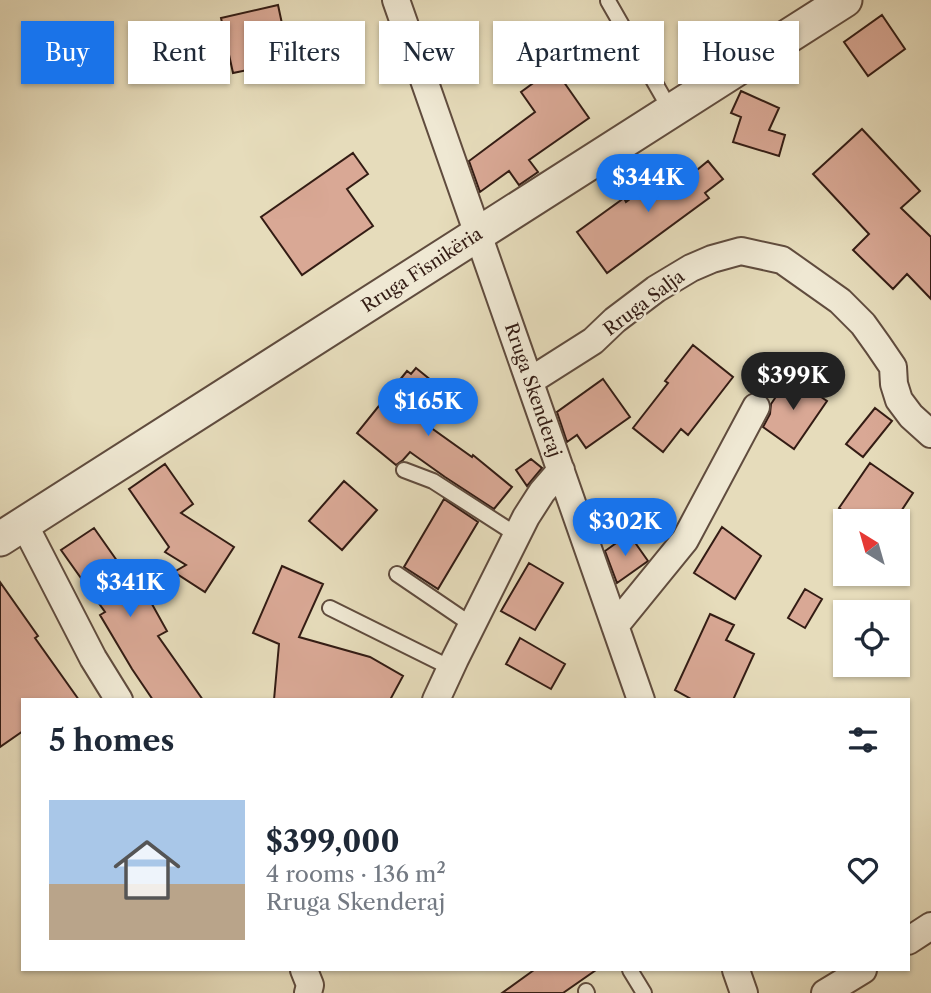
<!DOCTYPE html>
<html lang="en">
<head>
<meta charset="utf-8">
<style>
  :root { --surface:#fff; --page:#f6f6f7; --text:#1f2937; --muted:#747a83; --accent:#1a73e8 }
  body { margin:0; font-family:"Libre Caslon Text",serif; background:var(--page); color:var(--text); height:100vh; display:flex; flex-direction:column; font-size:26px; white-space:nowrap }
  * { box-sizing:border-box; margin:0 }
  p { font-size:23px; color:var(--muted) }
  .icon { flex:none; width:38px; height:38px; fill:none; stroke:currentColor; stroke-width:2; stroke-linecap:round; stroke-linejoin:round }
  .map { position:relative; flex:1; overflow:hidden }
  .details { position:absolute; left:21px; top:698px; width:889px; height:273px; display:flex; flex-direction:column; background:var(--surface); border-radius:0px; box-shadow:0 2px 5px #0004 }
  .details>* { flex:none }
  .guide { position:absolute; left:21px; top:21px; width:889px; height:63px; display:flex; gap:14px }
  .needle { width:46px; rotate:323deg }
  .tools { position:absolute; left:833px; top:509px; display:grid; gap:14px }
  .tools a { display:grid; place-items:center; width:77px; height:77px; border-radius:0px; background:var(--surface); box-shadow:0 2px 5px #0004; font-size:35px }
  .price { position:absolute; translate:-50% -60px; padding:0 16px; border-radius:24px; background:var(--accent); color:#fff; font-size:23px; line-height:46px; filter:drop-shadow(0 2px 4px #0008) }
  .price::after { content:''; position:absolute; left:50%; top:42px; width:21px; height:16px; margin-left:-10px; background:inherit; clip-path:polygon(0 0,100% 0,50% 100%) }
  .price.on { background:#222; color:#fff }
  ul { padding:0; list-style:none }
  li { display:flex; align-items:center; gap:21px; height:175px; padding:0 28px }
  li span { display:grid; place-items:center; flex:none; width:196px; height:140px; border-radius:0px; color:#555 }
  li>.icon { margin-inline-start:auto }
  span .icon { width:84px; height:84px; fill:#fffc; stroke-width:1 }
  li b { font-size:30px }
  h2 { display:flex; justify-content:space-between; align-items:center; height:84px; padding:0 28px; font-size:30px }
  .tag { padding:0 24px; border-radius:0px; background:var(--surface); box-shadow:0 2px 5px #0004; font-size:24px; line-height:63px }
  .tag.on { background:var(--accent); color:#fff }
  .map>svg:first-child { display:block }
</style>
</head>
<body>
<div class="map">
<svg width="931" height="993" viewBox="0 0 931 993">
  <rect width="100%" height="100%" fill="#e6dcbb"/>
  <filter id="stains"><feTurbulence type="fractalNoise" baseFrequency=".00286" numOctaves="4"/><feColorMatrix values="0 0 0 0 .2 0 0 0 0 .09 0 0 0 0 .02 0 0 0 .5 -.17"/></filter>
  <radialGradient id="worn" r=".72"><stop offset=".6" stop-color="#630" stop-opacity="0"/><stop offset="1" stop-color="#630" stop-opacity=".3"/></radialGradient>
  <path fill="#d9a895" stroke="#331c14" stroke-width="2" d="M278,5L290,61L233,73L221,18Z
    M882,15L905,49L868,76L844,42Z
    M554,68L589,118L529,160L538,172L519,185L509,171L480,192L469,161L535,112L521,92Z
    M741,91L779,108L769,130L785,135L779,156L733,142L741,117L731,113Z
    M862,129L920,191L901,208L931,237V299L907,274L893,289L853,250L869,234L813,174Z
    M353,153L368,174L347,189L373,226L302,275L261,217Z
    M682,160L692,174L708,161L723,179L705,193L709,198L607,273L577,232L624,198L626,202Z
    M693,345L733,377L688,435L681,429L663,452L633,428L668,383L665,381Z
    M416,368L448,394L435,410L440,414L430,427L472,457L473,455L512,487L494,509L445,477L410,452L403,460L396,465L357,433L407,371L411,374Z
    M790,376L827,401L794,449L763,427L770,414L771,404Z
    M603,379L630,417L586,448L577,435L567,442L557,412Z
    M875,408L892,421L863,457L846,444Z
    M531,459L542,468L527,486L516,470Z
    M870,463L913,493L894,522H858L839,508Z
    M165,464L193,504L181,513L234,547L205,592L174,572L186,565L165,552L169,547L129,489Z
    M344,481L377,510L342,550L309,521Z
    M444,499L478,522L438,589L404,567Z
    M722,527L761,556L735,599L694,573Z
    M94,528L139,592L143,588L167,631L158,636L203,700H153L132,669L100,615L105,612L61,550Z
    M629,534L648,561L617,583L605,551Z
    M529,563L563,583L535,630L501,611Z
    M282,566L323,584L299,637L370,657L403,676L390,700H274L279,644L253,633Z
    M0,582L38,636L35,638L79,700H23V731L0,747Z
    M805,589L822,599L805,628L788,618Z
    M710,614L734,625L726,640L754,654L733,700H693L675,690Z
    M520,638L565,664L551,689L506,664Z
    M534,970H596L563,993H502Z"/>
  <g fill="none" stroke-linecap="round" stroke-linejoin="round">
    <g stroke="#604c3e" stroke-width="18">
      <path id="service" d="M608,1L671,111
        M404,470L433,481L517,535
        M397,574L472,625
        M330,608L451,668
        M630,970L644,993
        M586,991L587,993"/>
    </g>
    <g stroke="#604c3e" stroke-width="30">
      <path id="minor" d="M396,0L641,700
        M530,381L593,341L615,320L656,289L691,268L712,259L741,251L782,260L840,301L863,324L878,345L893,367L894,384L899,400L911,416L931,434
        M24,524L93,658L119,700
        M615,626L685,540L756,407
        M436,700L455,659L526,517L542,492L561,470
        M908,941L931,926
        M304,970L310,985L308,993
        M736,970L744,993
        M825,993L863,970"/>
    </g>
    <g stroke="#604c3e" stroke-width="37">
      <path id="tertiary" d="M0,539L845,0"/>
    </g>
    <use href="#service" stroke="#efe8d3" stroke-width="14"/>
    <use href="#minor" stroke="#efe8d3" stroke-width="26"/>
    <use href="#tertiary" stroke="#efe8d3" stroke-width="33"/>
  </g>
  <g text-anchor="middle" stroke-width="5" stroke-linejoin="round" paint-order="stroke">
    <g font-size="18" fill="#331c14" stroke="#efe8d3">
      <text transform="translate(422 270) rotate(-33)" y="6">Rruga Fisnikëria</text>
      <text transform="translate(644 303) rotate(-37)" y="6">Rruga Salja</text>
      <text transform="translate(533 390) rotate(71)" y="6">Rruga Skenderaj</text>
    </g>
  </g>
  <rect width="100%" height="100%" filter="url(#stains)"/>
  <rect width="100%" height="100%" fill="url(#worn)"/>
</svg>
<div class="tools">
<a><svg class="needle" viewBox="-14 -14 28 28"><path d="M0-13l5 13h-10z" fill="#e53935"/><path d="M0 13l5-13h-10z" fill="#747a83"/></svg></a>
<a><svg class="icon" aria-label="locate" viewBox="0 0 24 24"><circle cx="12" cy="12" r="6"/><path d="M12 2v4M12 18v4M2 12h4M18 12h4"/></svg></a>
</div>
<b class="price" style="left:648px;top:214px">$344K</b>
<b class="price on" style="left:793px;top:412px">$399K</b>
<b class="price" style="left:428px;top:438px">$165K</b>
<b class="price" style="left:625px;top:558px">$302K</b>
<b class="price" style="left:130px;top:619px">$341K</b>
<div class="guide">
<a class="tag on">Buy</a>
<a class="tag">Rent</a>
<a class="tag">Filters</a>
<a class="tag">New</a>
<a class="tag">Apartment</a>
<a class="tag">House</a>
</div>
<section class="details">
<h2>5 homes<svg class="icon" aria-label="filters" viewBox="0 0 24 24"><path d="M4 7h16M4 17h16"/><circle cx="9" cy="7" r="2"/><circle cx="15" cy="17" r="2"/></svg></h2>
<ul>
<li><span style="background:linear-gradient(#a9c7e8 60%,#b9a48a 0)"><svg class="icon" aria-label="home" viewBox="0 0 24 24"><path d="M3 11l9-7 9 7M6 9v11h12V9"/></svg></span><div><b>$399,000</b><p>4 rooms · 136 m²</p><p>Rruga Skenderaj</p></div><svg class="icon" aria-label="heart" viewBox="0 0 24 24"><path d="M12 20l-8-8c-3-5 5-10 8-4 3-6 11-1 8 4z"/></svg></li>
</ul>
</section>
</div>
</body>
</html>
